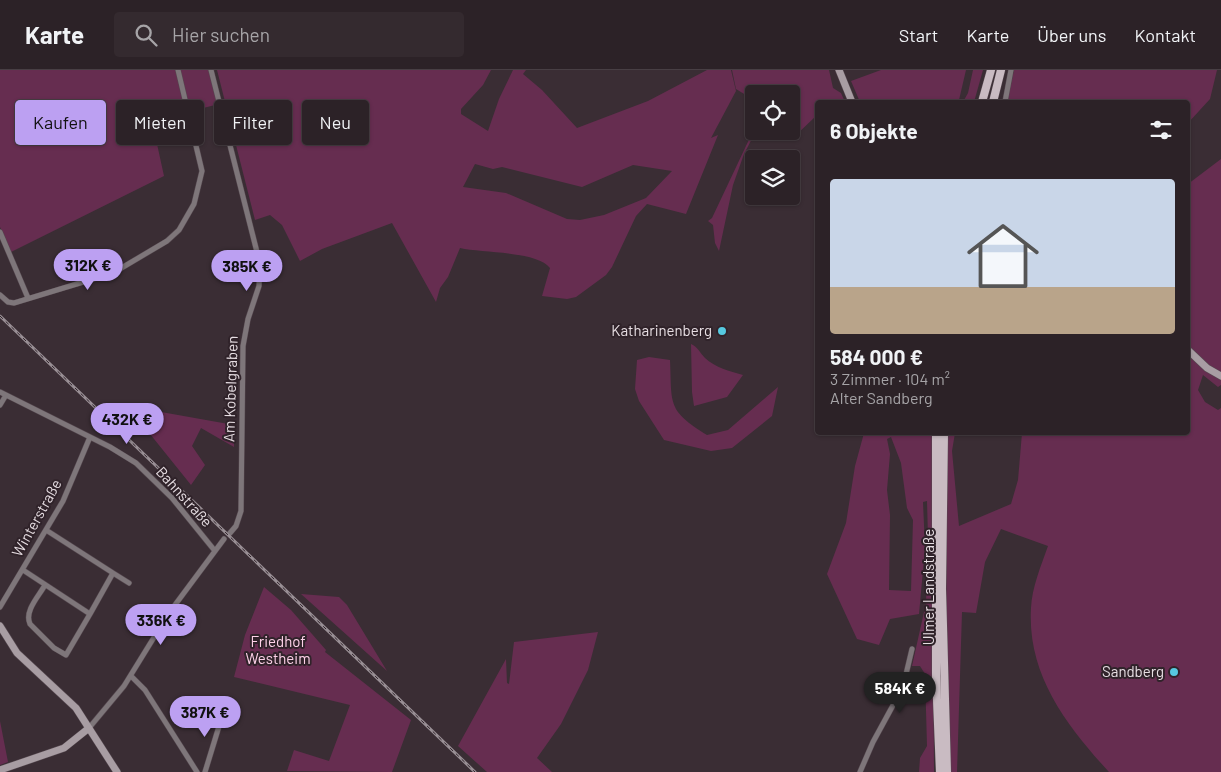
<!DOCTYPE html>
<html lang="de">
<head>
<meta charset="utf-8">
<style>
  :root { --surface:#2c2227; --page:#342a2f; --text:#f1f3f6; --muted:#a6a4a7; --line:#483f44; --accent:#bca0f2 }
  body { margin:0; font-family:Barlow,sans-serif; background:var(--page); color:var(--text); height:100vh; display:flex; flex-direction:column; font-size:19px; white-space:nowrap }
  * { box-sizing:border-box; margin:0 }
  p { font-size:16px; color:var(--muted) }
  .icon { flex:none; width:28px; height:28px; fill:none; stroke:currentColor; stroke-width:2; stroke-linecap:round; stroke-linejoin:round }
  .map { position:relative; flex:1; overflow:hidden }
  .drawer { position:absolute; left:815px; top:30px; width:375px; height:335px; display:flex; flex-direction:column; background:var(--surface); border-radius:5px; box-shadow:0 1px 4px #0004,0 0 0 1px var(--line) }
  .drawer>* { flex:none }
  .top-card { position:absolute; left:15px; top:30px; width:475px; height:45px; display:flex; gap:10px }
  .buttons { position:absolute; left:745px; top:15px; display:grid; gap:10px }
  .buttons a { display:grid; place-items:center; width:55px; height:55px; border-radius:5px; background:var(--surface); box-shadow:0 1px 4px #0004,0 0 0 1px var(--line); font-size:25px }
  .price { position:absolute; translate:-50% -42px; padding:0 11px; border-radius:18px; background:var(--accent); color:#111; font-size:16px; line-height:32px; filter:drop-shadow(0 1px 2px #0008) }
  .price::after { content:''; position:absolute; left:50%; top:30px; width:15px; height:11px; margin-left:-8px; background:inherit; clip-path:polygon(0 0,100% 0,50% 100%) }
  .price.selected { background:#222; color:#fff }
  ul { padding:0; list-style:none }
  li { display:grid; align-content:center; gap:10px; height:265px; padding:0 15px }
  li+li { border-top:1px solid var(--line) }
  li span { display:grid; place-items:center; height:155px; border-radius:5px; color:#555 }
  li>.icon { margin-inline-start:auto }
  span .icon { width:90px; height:90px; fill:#fffc; stroke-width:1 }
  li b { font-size:21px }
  h2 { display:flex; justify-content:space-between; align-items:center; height:60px; padding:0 15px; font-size:21px }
  .pill { padding:0 18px; border-radius:5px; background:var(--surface); box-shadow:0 1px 4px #0004,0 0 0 1px var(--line); font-size:18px; line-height:45px }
  .pill.selected { background:var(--accent); color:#111 }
  header { display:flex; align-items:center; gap:30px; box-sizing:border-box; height:70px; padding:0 25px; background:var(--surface); border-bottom:1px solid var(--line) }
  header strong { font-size:24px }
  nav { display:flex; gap:28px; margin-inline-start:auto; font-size:18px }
  .search { width:350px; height:45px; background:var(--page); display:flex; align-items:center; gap:12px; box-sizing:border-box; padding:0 18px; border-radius:5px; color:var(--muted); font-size:19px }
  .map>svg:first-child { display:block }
</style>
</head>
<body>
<header>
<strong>Karte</strong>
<div class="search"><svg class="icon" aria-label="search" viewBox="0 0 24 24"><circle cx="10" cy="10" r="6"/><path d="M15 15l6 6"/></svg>Hier suchen</div>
<nav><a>Start</a><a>Karte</a><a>Über uns</a><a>Kontakt</a></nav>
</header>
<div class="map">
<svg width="1221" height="702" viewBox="0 0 1221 702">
  <rect width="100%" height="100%" fill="#3a2d34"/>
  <path fill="#662d50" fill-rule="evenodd" d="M0,0H212L219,34L152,51L164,106L11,182L0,157Z
    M217,0H491L483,15L461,39V44L488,61L499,29L513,0H526L523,4L542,20L577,58L648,31L707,0H731L736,21L711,68L718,65L686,144L647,134L636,146L612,197L606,205L576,227L567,229L542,226L550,198C537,181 482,183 460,178L448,207L440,218L436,232L392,153L322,179L300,191L282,155L270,145L255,150ZM475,94L493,99L502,97L582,117L633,95L672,101L646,128L604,145L580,150L567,149L506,123L463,117Z
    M732,0H829L833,18L841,23L845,32H818L817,45L793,68L788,61H791V24H754V30L736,19Z
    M881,0H966L959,30L929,32H860L851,11Z
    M973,0H983L974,32H963L968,23Z
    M1014,0H1217L1210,29L1188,53V32H1007Z
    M754,59L756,61L744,84L733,115L719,181L715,173L713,155L708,151L712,148Z
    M1221,89V315L1218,317L1203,305L1198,320L1205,332L1218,340L1221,338V702H1109C1067,656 1027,605 1031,538C1032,517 1041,496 1048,476L1001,459L985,492L976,543L962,542L957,702H951L946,557L947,363H955L952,381L959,456L1011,434L1018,410L1022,363L1188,362V114Z
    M691,274C698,277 700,283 705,288C716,298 729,301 743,305L727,327L694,336L692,322Z
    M649,287L670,290C672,335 667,340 707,365L728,360L778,317L772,346L732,378L711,381L664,370L639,331L635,319L637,290Z
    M122,335L234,355V377L201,358L192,376L205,395L191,415L142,354Z
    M864,363H932L934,702H919L920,688L927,676L925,604L920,596H912L926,533L928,467L927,431L923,432L925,478L919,544L890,549L879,575L857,569L827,504L846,453L855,396ZM891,367L901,393L907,438L913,450L911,521L889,520L890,445L887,420L890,384L887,369Z
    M264,517L291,540L326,580L325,582L411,650L392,702L287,701L294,680L329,691L350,635L234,607L245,565Z
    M301,524L339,527L347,535L387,601Z
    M598,562L588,600L561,654L537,688L552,702H487L458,676L506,589L507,613L509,614L514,572Z
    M0,651L8,692L0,695Z"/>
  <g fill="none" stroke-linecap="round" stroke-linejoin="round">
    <g stroke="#564950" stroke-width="6">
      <path id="street" d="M211,0L260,194L259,216L248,249L243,276L241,441L236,456L230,463
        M1005,32L1011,0
        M0,162L28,228
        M0,225L8,232L14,233L113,203L167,171L179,160L194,134L202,101L178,0
        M0,322L110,377L136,393L172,428L215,481
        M0,335L6,325
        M23,500L90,544L113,503L46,460
        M113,503L129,513
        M45,515C39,526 24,541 30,554L54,578L66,585L90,544
        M0,537L63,431L90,367
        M131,606L145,620L197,702
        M89,658L124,616L169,543L224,469
        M205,702L224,640
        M860,702L873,672L903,617L912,579"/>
    </g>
    <g stroke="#564950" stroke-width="8">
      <path id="secondary" d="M839,0L852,32
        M1188,280L1207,298L1221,306
        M0,556L17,583L76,638L117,702
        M0,700L64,678L89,658"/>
    </g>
    <g stroke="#564950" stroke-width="9">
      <path id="primary" d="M982,32L991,0
        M993,32L1001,0
        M936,362V606L940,702
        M944,362L942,519L947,702"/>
    </g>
    <use href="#street" stroke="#7e767a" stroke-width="5"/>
    <use href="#secondary" stroke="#a89da3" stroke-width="7"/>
    <use href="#primary" stroke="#c9bbc2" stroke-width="8"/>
    <g stroke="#998f95" stroke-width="3">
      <path id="rail" d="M0,246L475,702"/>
    </g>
    <use href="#rail" stroke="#30232a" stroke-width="1" stroke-dasharray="4" stroke-linecap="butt"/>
  </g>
  <g fill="#56c9e0" stroke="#30232a" stroke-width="2">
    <circle cx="722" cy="261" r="5"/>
    <circle cx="1174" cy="602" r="5"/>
  </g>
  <g text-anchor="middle" stroke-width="4" stroke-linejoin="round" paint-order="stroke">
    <g font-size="15" fill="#e7dee3" stroke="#30232a" text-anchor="end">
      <text x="712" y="266">Katharinenberg</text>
      <text x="1164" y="607">Sandberg</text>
    </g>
    <g font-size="15" fill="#e7dee3" stroke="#30232a">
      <text transform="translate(231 319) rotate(-88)" y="5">Am Kobelgraben</text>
      <text transform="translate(184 427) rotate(48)" y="5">Bahnstraße</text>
      <text transform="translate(37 448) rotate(-61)" y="5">Winterstraße</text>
      <text transform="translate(929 517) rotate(-90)" y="5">Ulmer Landstraße</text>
    </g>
    <g font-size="15" fill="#fed2e9" stroke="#30232a">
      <text x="278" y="577">Friedhof<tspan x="278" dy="17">Westheim</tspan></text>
    </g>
  </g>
</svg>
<div class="buttons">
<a><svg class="icon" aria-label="locate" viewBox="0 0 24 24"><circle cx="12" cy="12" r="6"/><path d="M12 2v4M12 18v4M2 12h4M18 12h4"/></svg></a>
<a><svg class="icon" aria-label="layers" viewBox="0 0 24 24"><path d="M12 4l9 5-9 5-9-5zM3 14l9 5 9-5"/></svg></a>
</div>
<b class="price" style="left:88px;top:221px">312K €</b>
<b class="price" style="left:247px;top:222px">385K €</b>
<b class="price" style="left:127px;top:375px">432K €</b>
<b class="price" style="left:161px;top:576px">336K €</b>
<b class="price selected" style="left:900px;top:644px">584K €</b>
<b class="price" style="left:205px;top:668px">387K €</b>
<div class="top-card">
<a class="pill selected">Kaufen</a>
<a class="pill">Mieten</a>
<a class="pill">Filter</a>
<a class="pill">Neu</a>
</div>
<section class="drawer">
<h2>6 Objekte<svg class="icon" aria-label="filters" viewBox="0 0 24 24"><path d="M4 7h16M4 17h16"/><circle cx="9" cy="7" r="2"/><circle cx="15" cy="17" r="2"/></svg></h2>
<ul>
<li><span style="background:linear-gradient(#c9d6e8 70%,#b9a48a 0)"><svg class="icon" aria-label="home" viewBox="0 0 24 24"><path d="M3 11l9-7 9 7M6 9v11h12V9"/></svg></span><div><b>584 000 €</b><p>3 Zimmer · 104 m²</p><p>Alter Sandberg</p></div></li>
</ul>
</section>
</div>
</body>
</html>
